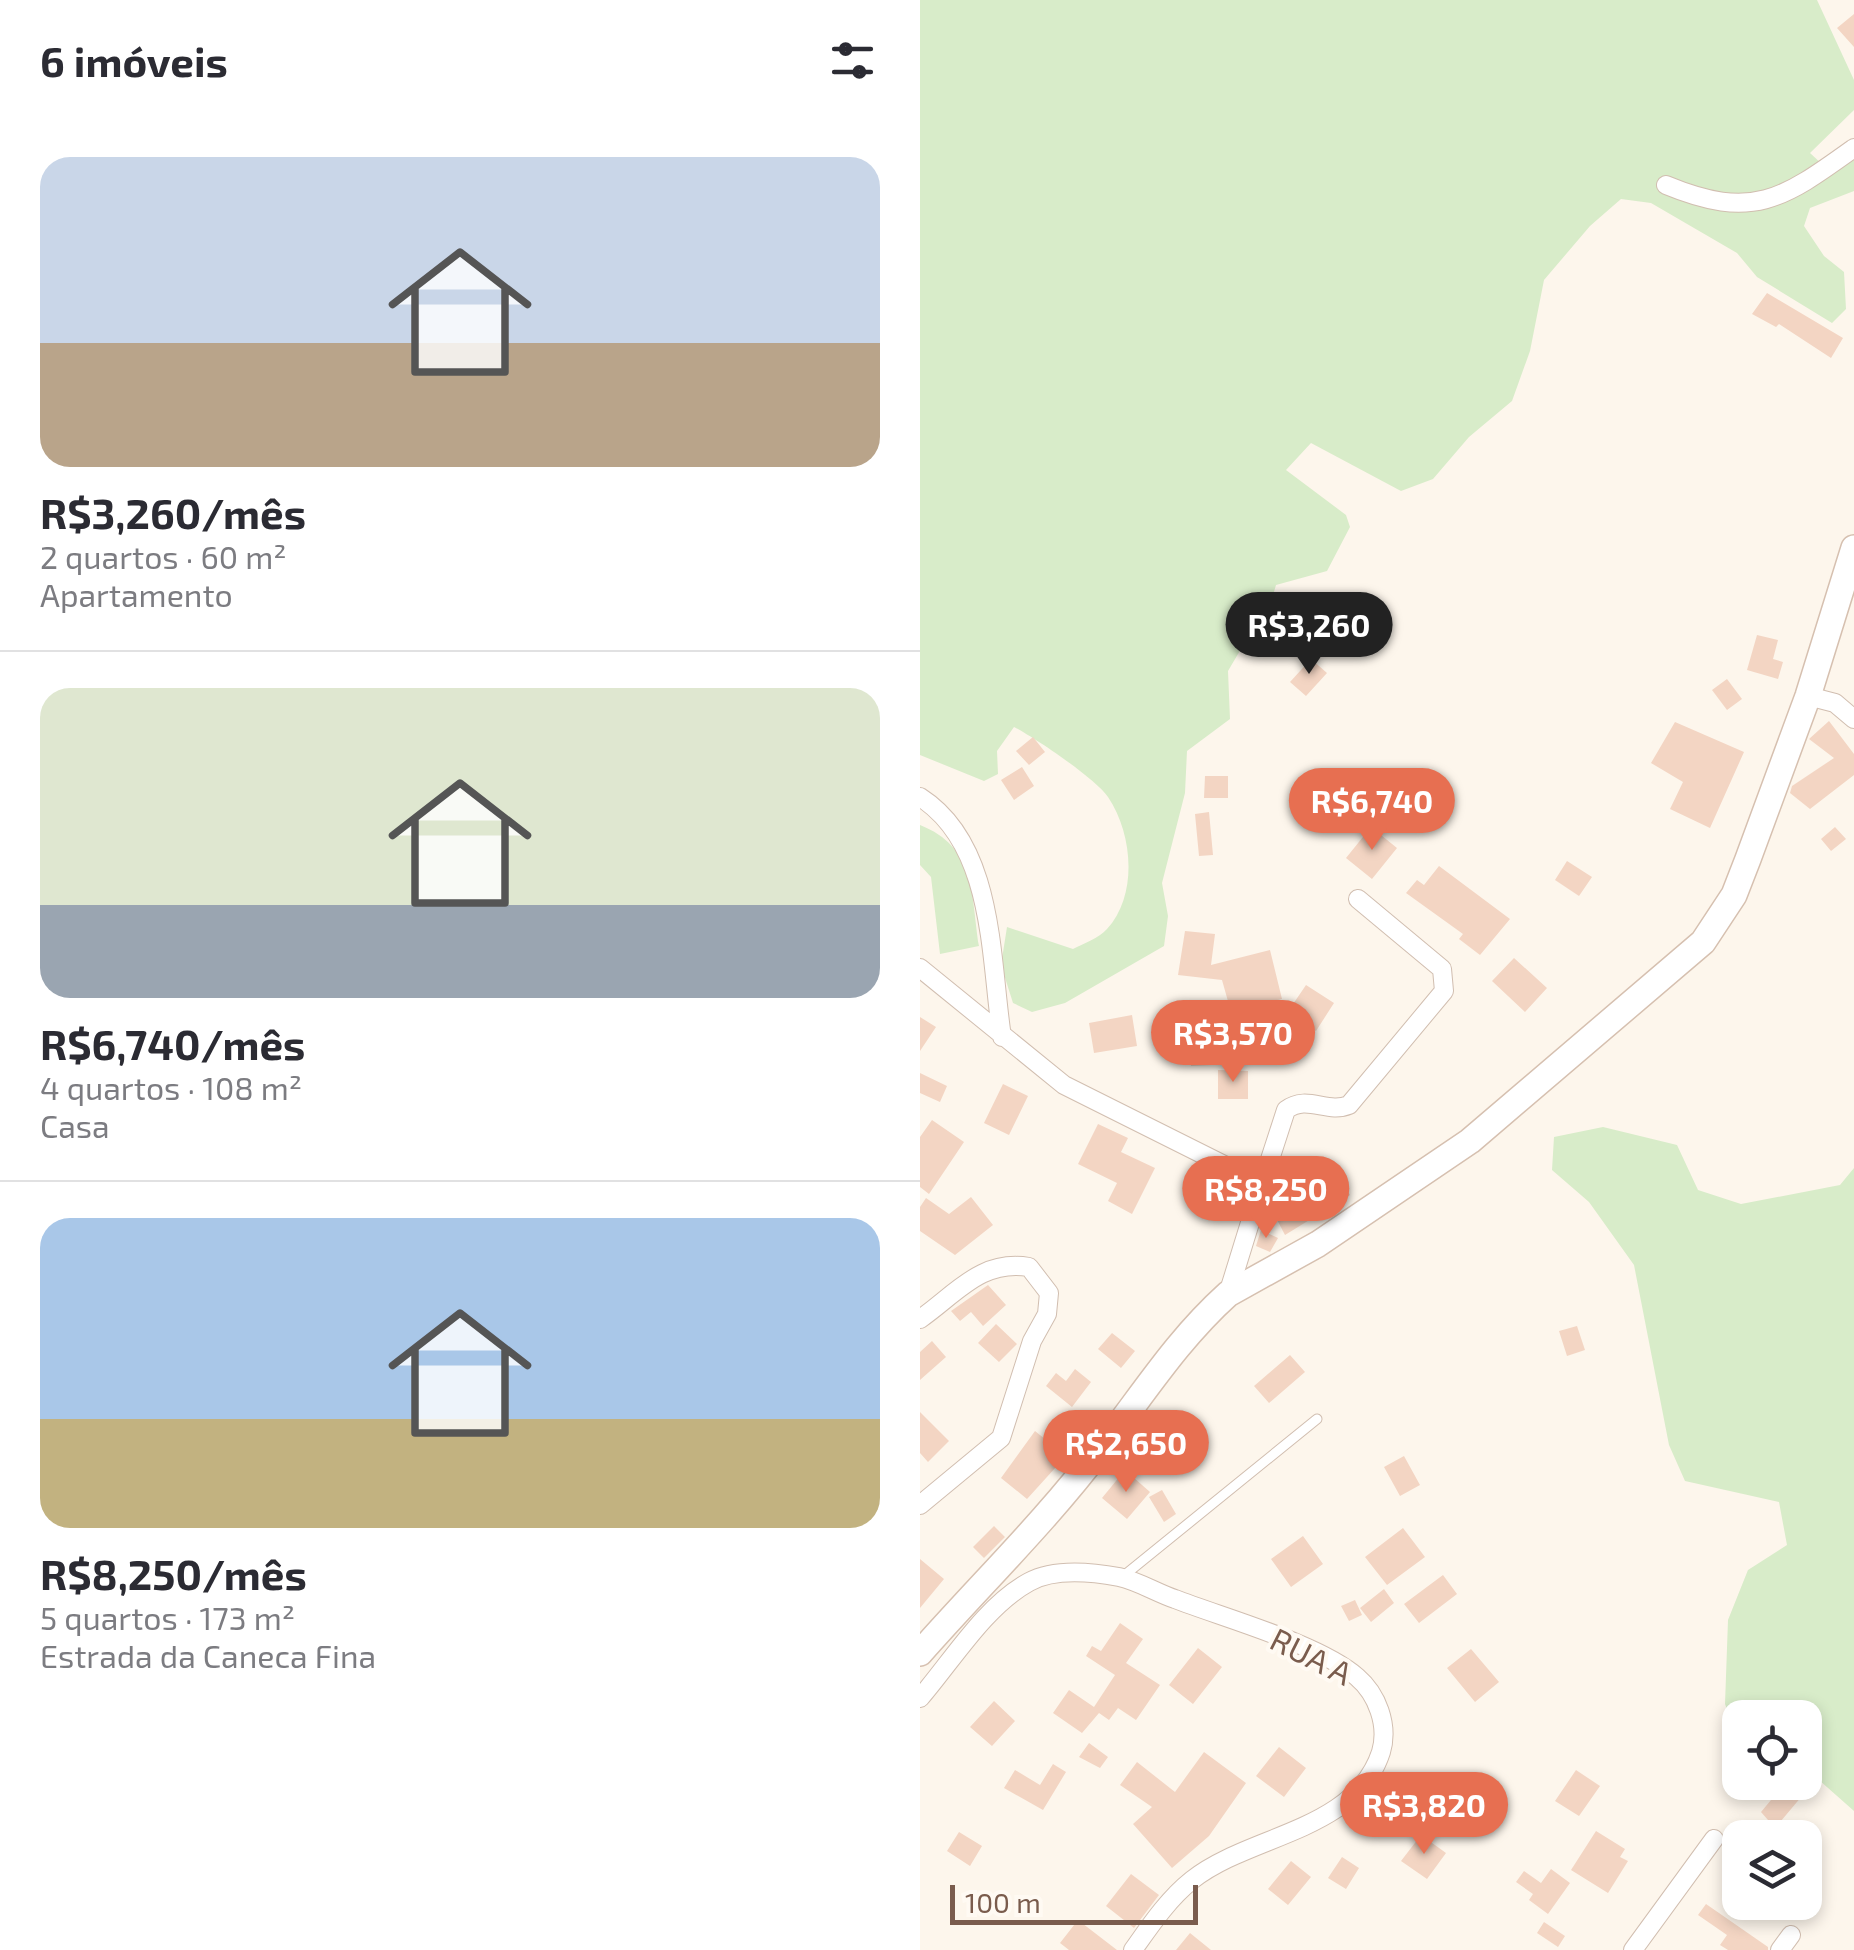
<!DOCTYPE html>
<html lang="pt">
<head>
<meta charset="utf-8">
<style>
  :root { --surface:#fff; --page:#f2f2f3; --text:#2b2b33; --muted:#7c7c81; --line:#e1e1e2; --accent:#e76f51 }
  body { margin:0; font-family:"Exo 2",sans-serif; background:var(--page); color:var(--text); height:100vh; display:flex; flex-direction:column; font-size:38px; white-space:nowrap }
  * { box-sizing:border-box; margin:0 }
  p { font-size:32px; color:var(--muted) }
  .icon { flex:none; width:55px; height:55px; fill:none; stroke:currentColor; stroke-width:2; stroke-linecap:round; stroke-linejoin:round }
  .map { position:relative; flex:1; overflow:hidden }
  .drawer { display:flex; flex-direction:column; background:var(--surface); width:920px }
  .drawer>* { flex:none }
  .buttons { position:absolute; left:802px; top:1700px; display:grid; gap:20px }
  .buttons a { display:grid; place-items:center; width:100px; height:100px; border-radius:20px; background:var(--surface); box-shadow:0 5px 15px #0003; font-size:50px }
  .scale { position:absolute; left:30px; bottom:25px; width:248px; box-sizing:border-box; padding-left:10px; border:5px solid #7a5c4d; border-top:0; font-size:28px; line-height:35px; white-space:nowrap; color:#7a5c4d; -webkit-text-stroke:8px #fffaf3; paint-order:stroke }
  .price { position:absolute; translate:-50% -85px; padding:0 22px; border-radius:35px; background:var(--accent); color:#fff; font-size:32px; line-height:65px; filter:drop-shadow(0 2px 5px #0008) }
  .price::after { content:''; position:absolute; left:50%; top:60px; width:30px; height:22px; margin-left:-15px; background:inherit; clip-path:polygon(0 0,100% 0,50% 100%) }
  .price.on { background:#222; color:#fff }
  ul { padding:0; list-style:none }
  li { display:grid; align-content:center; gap:20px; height:530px; padding:0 40px }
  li+li { border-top:2px solid var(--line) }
  li span { display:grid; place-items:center; height:310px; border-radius:30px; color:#555 }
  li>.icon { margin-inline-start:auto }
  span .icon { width:180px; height:180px; fill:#fffc; stroke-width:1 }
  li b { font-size:42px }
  h2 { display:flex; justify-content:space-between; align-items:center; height:120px; padding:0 40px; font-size:42px }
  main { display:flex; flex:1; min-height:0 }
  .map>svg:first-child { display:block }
</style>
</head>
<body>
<main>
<section class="drawer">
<h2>6 imóveis<svg class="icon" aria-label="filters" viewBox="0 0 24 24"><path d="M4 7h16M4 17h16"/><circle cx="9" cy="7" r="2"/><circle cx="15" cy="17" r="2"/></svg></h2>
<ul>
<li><span style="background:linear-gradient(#c9d6e8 60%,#b9a48a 0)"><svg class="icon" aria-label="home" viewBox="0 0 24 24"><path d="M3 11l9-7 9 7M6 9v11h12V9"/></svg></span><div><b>R$3,260/mês</b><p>2 quartos · 60 m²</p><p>Apartamento</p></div></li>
<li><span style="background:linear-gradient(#dfe7d0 70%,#9aa5b1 0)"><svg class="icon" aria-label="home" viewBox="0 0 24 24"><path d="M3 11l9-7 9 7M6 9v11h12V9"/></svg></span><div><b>R$6,740/mês</b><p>4 quartos · 108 m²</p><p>Casa</p></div></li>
<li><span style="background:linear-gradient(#a9c7e8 65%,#c2b280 0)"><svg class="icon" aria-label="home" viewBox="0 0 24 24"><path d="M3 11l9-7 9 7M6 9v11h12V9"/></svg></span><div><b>R$8,250/mês</b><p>5 quartos · 173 m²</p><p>Estrada da Caneca Fina</p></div></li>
</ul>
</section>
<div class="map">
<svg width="934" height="1950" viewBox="0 0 934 1950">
  <rect width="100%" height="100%" fill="#fdf6ec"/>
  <path fill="#d8ecc9" d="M0,0H897L934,80V110L890,153L903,165L934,146V191L890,208L884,226L904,256L924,272L926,309L912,323L837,277L817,253L731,203L701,199L670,226L624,280L610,351L592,401L549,437L513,479L481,491L391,443L366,470L426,515L430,527L407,571L356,585L345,622L328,637L308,671L310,719L267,751L265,793L242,883L248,916L244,946L145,1003L112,1012L93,1003L81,965L87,927L153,949C163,944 179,938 187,929C218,895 213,834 188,797C175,778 115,738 94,727L77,751L78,774L64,781L0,755Z
    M0,825C56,847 51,894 59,946L20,954L11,877L0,865Z
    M683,1127L757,1145L778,1190L821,1204L920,1185L934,1168V1811L899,1780L885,1774V1718H820V1743L805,1704L808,1620L828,1570L867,1545L859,1502L765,1481L749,1445L714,1265L669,1202L632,1170L634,1137Z"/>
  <path fill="#f3d5c3" d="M934,14V47L917,28Z
    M847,293L923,338L911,358L859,324L856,327L832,314Z
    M837,635L858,640L853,659L863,662L858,679L827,670Z
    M391,659L407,673L386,696L370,682Z
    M807,679L822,699L807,710L792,690Z
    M909,721L934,754V775L890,809L870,793L872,786L914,758L889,739Z
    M755,722L824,752L790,828L750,809L763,782L731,763Z
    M113,737L125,752L109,765L96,751Z
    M102,767L114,786L94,800L81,780Z
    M285,776H308V798H284Z
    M479,795L499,809L490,822L470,808Z
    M289,812L293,855L279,856L275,814Z
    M451,827L477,848L452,879L426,858Z
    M915,827L926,839L911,851L901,839Z
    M647,861L672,877L659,896L635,880Z
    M519,866L590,919L560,955L539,939L543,934L486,893L497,880L504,885Z
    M265,931L295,934L291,965L350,950L362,999L311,1012L302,980L258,975Z
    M594,958L627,988L605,1012L572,981Z
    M386,985L414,1003L396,1031L367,1013Z
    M212,1015L217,1046L174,1053L169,1023Z
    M0,1017L16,1027L0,1051Z
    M289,1045L291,1065L271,1066L270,1046Z
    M298,1070L328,1071V1099H298Z
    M0,1073L27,1086L20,1102L0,1093Z
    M83,1084L108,1096L89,1135L64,1123Z
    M12,1120L44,1142L9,1194L0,1187V1137Z
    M178,1124L208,1138L201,1152L235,1168L212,1214L188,1201L197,1183L158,1164Z
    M412,1165L430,1195L365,1235L349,1204Z
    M51,1197L73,1225L35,1255L0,1231V1207L6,1198L29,1214Z
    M341,1230L358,1238L350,1252L336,1246Z
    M68,1285L86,1305L63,1326L51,1312L40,1321L31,1311Z
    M76,1324L97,1344L79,1362L58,1343Z
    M657,1326L665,1350L647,1356L639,1331Z
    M192,1333L215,1351L201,1368L178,1349Z
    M12,1341L26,1357L0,1380V1352Z
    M370,1355L385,1372L349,1403L334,1386Z
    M155,1369L171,1382L152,1407L126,1386L136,1373L146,1381Z
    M0,1412L29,1441L8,1462L0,1453Z
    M115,1431L146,1456L107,1499L81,1478Z
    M484,1456L500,1485L480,1496L464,1467Z
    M205,1470L230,1492L207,1519L182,1498Z
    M242,1490L256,1514L244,1522L229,1497Z
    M74,1526L85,1537L64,1558L53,1547Z
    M483,1528L505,1557L467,1585L445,1557Z
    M383,1536L403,1564L371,1587L351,1559Z
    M0,1559L24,1579L0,1608Z
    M523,1575L537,1594L499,1623L484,1604Z
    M464,1589L474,1603L451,1622L440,1608Z
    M435,1600L442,1615L429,1621L421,1606Z
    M200,1623L223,1639L206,1663L240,1685L216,1720L198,1708L189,1720L179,1713L162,1733L133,1713L149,1690L174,1707L195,1675L166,1656L172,1646L181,1651Z
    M278,1648L302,1667L273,1704L249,1685Z
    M551,1649L579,1682L555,1702L527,1668Z
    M74,1701L95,1721L72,1746L50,1727Z
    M169,1743L188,1757L180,1768L159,1757Z
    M359,1747L386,1768L364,1797L336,1776Z
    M284,1752L326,1783L289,1836L252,1868L213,1824L232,1807L200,1785L217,1762L255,1792Z
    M133,1764L146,1772L123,1810L84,1788L95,1770L120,1785Z
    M656,1770L680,1786L659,1816L635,1801Z
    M866,1782L882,1796L855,1828L841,1812Z
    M676,1831L705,1849L700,1857L708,1861L688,1893L651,1870Z
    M39,1832L62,1846L50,1866L27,1851Z
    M501,1835L526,1853L507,1879L481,1861Z
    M422,1857L439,1868L426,1889L408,1878Z
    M371,1861L391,1877L368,1905L348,1889Z
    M631,1869L650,1883L628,1914L609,1900L613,1894L596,1882L604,1871L621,1883Z
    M211,1874L239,1895L214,1928L186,1906Z
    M786,1904L848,1947V1950H808L800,1945L807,1935L778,1915Z
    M158,1920L197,1950H149L140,1943Z
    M624,1922L645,1936L638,1947L617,1933Z
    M270,1933L291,1950H256Z"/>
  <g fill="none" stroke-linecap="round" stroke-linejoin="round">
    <g stroke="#d1beb0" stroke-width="11">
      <path id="lane" d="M201,1578L397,1419"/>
    </g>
    <g stroke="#d1beb0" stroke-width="20">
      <path id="street" d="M746,185C833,221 863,199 934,148
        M888,696L915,703L934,719
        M0,797C75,845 70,959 82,1037
        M0,968L144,1085L342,1184L308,1294
        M342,1184L366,1110C387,1094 407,1114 429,1105L524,991L522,969L438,899
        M0,1319C36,1294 61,1259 109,1267L129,1293L127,1314L112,1341L81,1438L0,1505
        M0,1698C32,1661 65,1606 109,1582C134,1568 172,1572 199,1577C218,1581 237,1593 255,1599C304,1618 399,1644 437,1677C457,1694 469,1725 461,1752C435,1832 330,1834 272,1880C248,1899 230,1926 213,1950
        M713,1950L794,1839
        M860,1950L871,1935"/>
    </g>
    <g stroke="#d6c0b0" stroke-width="28">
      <path id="secondary" d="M0,1653C61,1584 127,1520 182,1447C224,1393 257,1340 308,1294L398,1244L550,1141L783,942L814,895L828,859L888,696L934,548"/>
    </g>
    <use href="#lane" stroke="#fff" stroke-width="9"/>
    <use href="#street" stroke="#fff" stroke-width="18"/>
    <use href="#secondary" stroke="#fff" stroke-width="25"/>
  </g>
  <g text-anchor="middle" stroke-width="8" stroke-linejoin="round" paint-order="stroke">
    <g font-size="32" fill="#7a5c4d" stroke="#fffaf3">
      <text transform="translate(391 1657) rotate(27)" y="11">RUA A</text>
    </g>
  </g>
</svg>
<div class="buttons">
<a><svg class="icon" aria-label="locate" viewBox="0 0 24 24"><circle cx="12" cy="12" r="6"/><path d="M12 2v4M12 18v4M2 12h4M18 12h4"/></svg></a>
<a><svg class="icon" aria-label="layers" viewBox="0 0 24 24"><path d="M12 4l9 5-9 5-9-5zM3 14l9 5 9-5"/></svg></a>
</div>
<div class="scale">100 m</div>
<b class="price on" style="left:389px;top:677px">R$3,260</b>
<b class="price" style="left:452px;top:853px">R$6,740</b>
<b class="price" style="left:313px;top:1085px">R$3,570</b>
<b class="price" style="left:346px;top:1241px">R$8,250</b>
<b class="price" style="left:206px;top:1495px">R$2,650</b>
<b class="price" style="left:504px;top:1857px">R$3,820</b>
</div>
</main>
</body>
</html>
